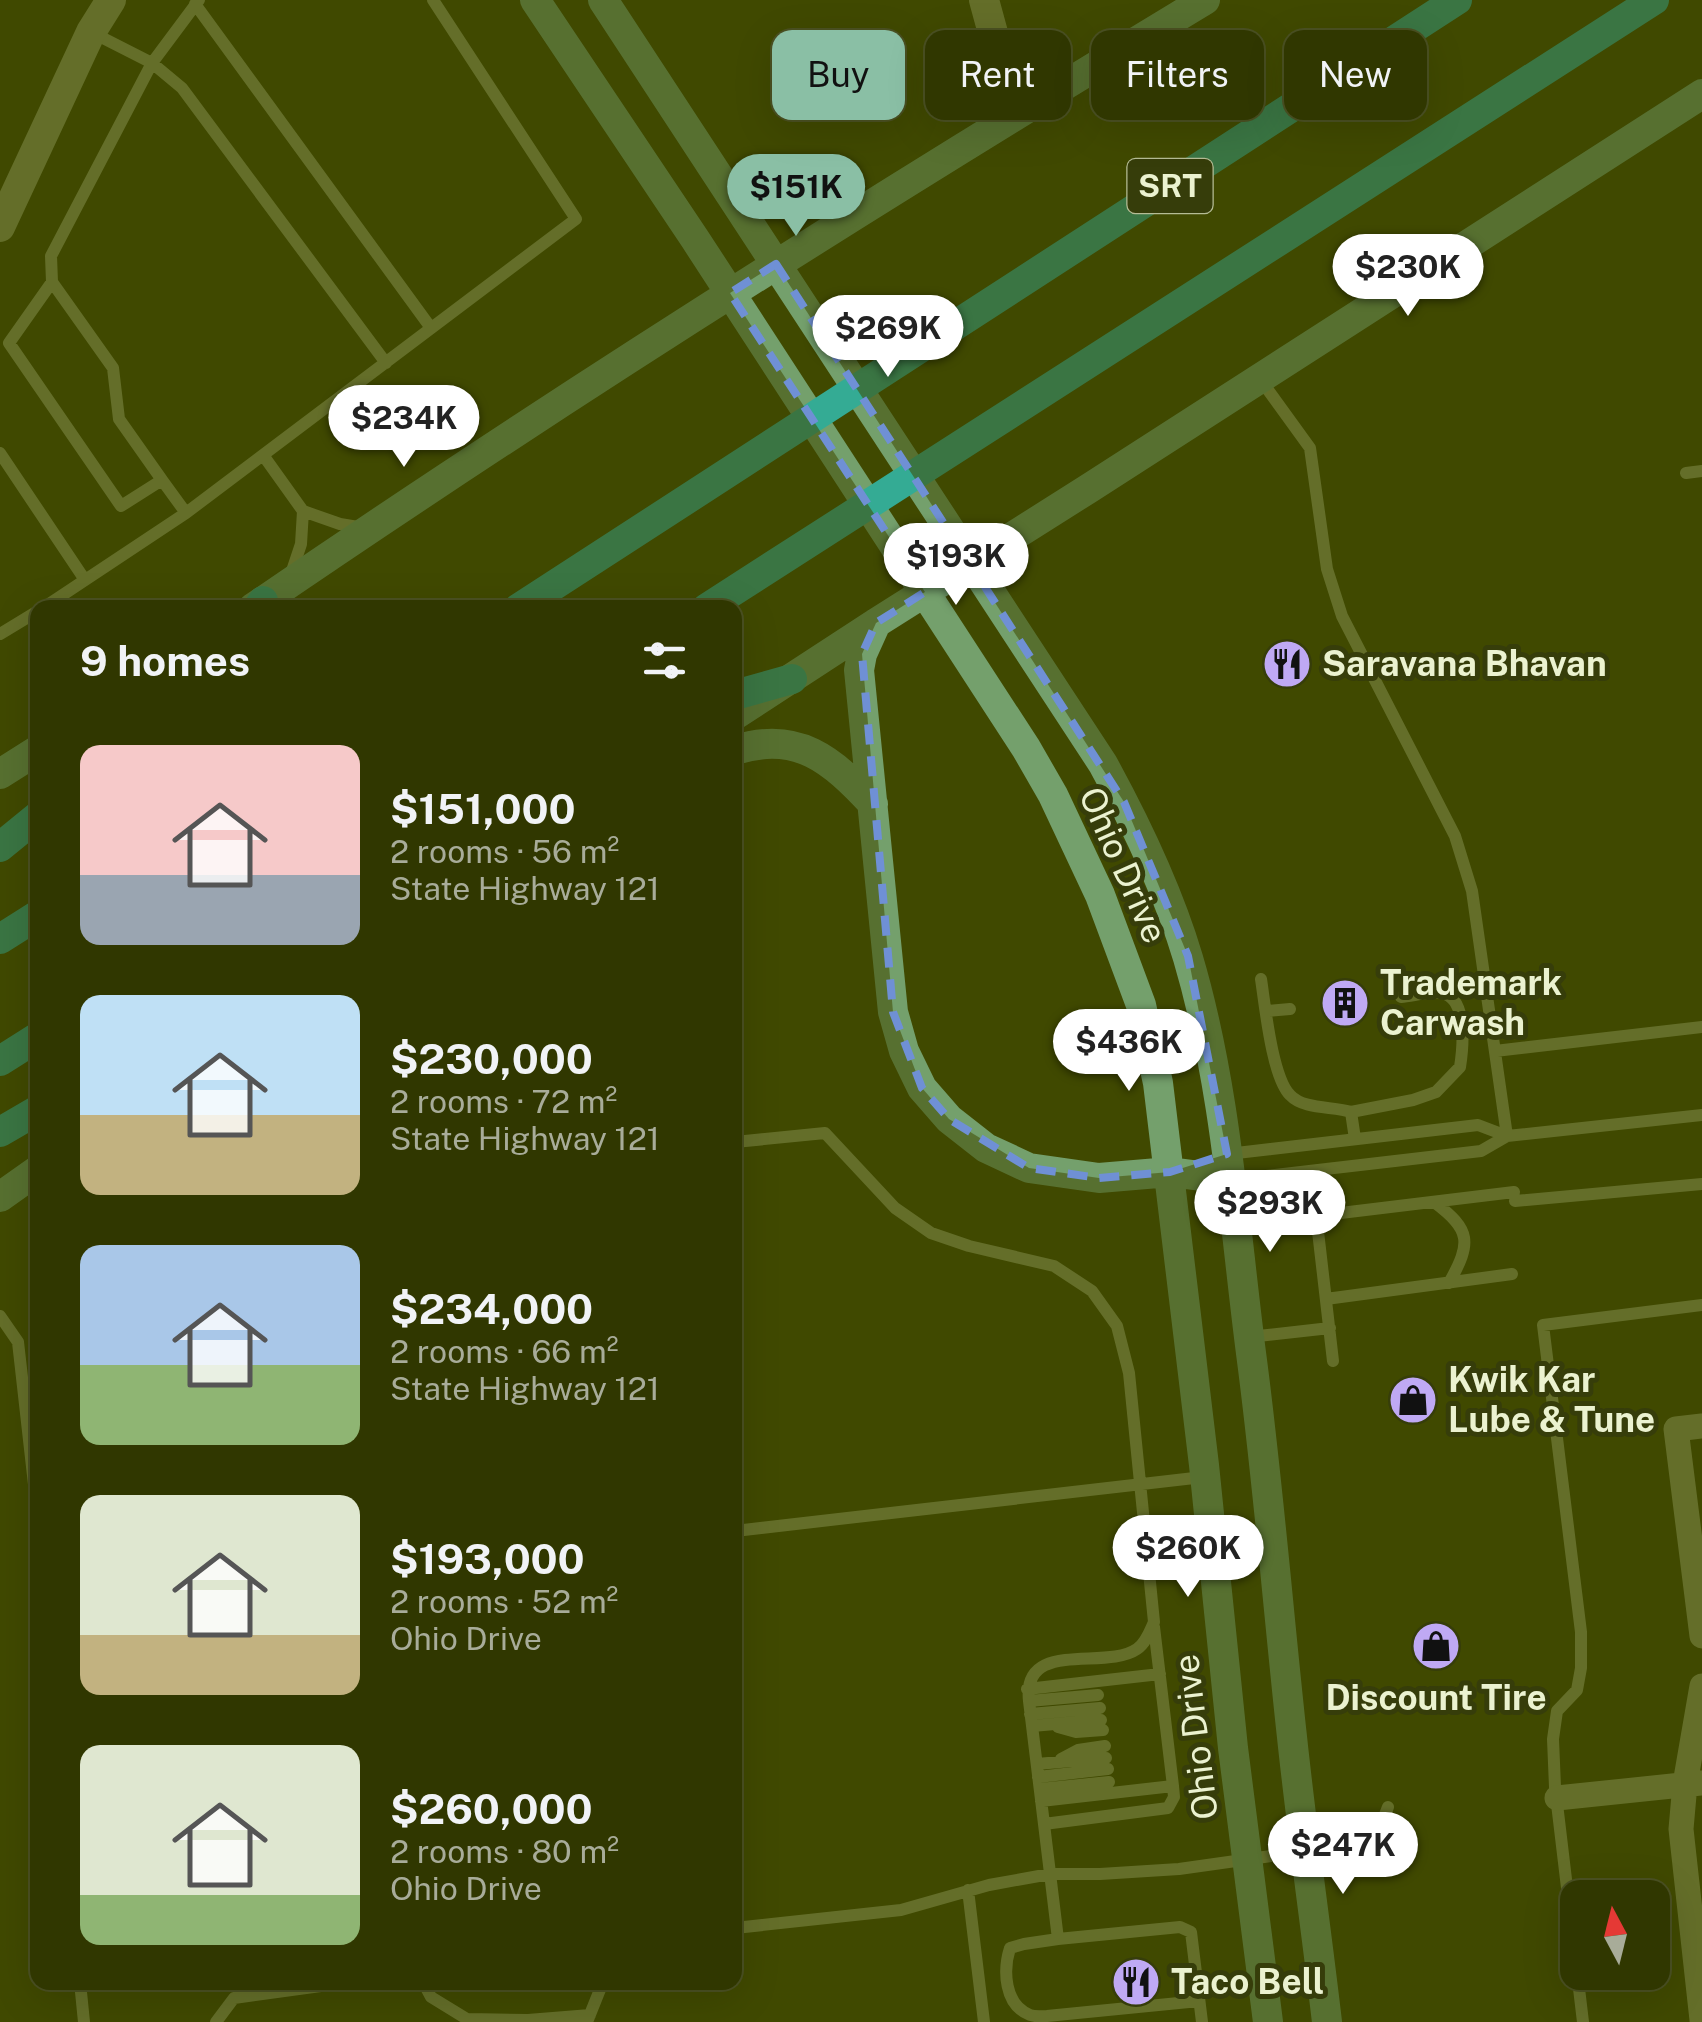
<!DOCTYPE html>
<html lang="en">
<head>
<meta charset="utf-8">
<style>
  :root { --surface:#303700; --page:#3c420f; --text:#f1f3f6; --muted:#a8ac99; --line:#4b5122; --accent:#8abfa5 }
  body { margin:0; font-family:"Public Sans",sans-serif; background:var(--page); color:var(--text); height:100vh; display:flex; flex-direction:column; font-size:38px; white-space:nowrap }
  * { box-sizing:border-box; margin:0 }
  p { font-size:32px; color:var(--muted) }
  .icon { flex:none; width:55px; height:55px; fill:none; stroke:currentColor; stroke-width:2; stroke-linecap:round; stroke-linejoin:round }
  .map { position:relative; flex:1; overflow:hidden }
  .side { position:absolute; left:30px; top:600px; width:712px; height:1390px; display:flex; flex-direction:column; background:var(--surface); border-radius:20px; box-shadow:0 10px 40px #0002,0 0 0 2px var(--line) }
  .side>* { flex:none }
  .banner { position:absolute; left:772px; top:30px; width:778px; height:90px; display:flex; gap:20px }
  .needle { width:65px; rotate:353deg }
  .controls { position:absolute; left:1560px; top:1880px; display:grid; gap:20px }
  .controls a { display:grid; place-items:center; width:110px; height:110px; border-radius:20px; background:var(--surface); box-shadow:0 10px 40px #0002,0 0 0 2px var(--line); font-size:50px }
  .price { position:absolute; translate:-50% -85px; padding:0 22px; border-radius:35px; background:#fff; color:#222; font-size:32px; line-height:65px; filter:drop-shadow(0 2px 5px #0008) }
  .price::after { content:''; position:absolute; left:50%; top:60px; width:30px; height:22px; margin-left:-15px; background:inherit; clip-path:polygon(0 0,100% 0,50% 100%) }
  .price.current { background:var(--accent); color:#111 }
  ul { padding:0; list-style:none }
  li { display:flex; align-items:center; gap:30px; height:250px; padding:0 50px }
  li span { display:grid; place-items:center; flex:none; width:280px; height:200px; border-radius:20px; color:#555 }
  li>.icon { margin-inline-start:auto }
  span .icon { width:120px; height:120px; fill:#fffc; stroke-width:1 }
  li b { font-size:42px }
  h2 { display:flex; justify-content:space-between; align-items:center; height:120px; padding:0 50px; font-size:42px }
  .chip { padding:0 35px; border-radius:20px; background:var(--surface); box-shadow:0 10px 40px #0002,0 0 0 2px var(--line); font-size:35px; line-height:90px }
  .chip.current { background:var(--accent); color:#111 }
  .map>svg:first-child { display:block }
</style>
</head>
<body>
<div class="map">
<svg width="1702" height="2022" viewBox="0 0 1702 2022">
  <rect width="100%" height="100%" fill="#404900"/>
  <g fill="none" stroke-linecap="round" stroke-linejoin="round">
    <path stroke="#909c5b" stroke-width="12" d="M195,4L431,328
      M93,33L152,63L182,88L386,363
      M52,282L113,368L119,419L162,480
      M1260,379L1310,448L1327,569L1342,616L1455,836L1472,891L1507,1136
      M0,453L85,580
      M263,455L303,511L340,524L364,528
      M1686,473L1702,471
      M186,513L162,480L121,506L9,343L52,282L51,256L152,63L199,0
      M290,577L301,544L303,511
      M43,608L186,513L576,219L433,0
      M0,634L38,611
      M1261,979C1265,1005 1272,1077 1290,1095C1304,1110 1333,1106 1351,1112L1355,1139
      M1266,1011L1290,1009
      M1495,1051L1702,1027
      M1351,1112L1413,1100L1436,1092L1460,1067C1463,1048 1468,998 1442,993C1430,991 1413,996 1401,997
      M735,1142L825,1133L895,1208L931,1233L969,1246L1054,1266L1092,1291L1117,1326L1129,1373L1154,1622C1150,1631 1146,1643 1137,1649C1105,1671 1022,1638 1029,1701L1058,1939L1180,1927L1191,1932L1202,2022
      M1228,1154L1478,1125L1507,1136
      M1311,1171L1333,1361
      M1232,1180L1481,1151L1507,1136L1702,1115
      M1515,1201L1702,1184
      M1434,1202C1471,1230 1472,1242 1449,1283
      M1316,1216L1514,1192
      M1326,1299L1512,1274
      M0,1316L18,1342L38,1520
      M1249,1337L1330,1328
      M735,1531L1203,1477
      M1027,1689L1160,1674
      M1029,1701L1098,1695
      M1030,1714L1100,1708
      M1032,1726L1101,1720
      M1058,1727L1076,1732L1103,1730
      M1061,1759L1078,1750L1105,1746
      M1037,1764L1106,1758
      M1038,1777L1108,1769
      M1040,1789L1109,1782
      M1041,1801L1173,1786L1154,1627
      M1044,1824L1168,1808L1174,1797L1173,1786
      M1374,1843L1388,1807
      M968,1890L984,2022
      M735,1928L901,1910L989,1885L1050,1874H1100L1179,1869L1306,1851
      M1058,1939L1024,1944L1010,1948C1003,1970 1004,2005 1030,2015C1035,2017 1041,2016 1047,2016L1199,2001
      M80,1982L84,2022
      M423,1982L431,1997L467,2019L528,2020L590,2015
      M216,2022L234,1998L350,1982
      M587,2022L603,1982
      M1583,2022L1555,1787L1553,1739L1557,1711L1577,1690L1581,1668V1632L1543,1325L1702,1305"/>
    <path stroke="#909c5b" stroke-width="25" d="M1702,1426L1676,1429L1702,1636
      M1702,1686L1685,1784L1681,1829L1702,2020
      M1557,1798L1701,1783"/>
    <path stroke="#909c5b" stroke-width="30" d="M984,0L999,55L1029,106
      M0,227L91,32L111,0"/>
    <path stroke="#74a06c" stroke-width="30" d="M535,0L695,239L1026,748L1053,795L1100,895L1141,1005L1158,1083L1204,1465L1233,1748L1268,2022
      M603,0L1103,764C1137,826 1168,891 1188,958C1226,1086 1234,1221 1251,1353C1268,1481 1278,1609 1292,1737C1302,1832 1316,1927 1327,2022
      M253,608C564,395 882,195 1205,0
      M876,623L862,654L859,670L893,1012L904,1051L922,1088L949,1119L986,1148L1029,1168L1099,1178L1170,1172L1231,1180
      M735,715L876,623L1088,489L1702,94
      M735,750C798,730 832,760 873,804
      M0,774L38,750
      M0,1197L38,1170"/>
    <path stroke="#34ab94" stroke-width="30" d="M258,608L263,601
      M519,608L1457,0
      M707,608L1654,0
      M735,695L792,679
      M0,847L38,816
      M0,939L38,915
      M0,1061L38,1037
      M0,1132L38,1110"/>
  </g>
  <path d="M0 0H1702V2022H0ZM776,264L1124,802L1188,956L1227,1154L1170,1172L1099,1178L1029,1168L949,1119L922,1088L893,1012L862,654L876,623L925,592L730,293Z" fill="#404900" fill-opacity=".55" fill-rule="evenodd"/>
  <path fill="none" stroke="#6f90d5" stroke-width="8" stroke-dasharray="20 12" stroke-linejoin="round" d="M776,264L1124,802L1188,956L1227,1154L1170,1172L1099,1178L1029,1168L949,1119L922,1088L893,1012L862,654L876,623L925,592L730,293Z"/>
  <defs>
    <g id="restaurant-disc" transform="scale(2.5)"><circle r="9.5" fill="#bfa9f4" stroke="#363d0a"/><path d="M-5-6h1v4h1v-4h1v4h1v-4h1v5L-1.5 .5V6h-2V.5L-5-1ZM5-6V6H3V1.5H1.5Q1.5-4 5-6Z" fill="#111"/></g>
    <g id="building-disc" transform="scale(2.5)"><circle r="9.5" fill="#bfa9f4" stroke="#363d0a"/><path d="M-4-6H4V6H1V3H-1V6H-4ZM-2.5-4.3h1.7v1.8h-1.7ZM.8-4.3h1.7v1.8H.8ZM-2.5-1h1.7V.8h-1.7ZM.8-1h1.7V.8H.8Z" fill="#111"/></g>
    <g id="shop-disc" transform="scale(2.5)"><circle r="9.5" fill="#bfa9f4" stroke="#363d0a"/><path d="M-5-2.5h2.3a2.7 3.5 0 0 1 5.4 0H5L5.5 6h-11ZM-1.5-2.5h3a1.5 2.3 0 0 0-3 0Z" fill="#111"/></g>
  </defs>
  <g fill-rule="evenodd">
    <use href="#restaurant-disc" x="1287" y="664"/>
    <use href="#building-disc" x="1345" y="1003"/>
    <use href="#shop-disc" x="1413" y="1400"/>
    <use href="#shop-disc" x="1436" y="1646"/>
    <use href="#restaurant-disc" x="1136" y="1982"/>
  </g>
  <g text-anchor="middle" stroke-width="10" stroke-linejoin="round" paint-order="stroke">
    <rect fill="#363d0a" stroke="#b5bc95" stroke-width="2.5" x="1127.5" y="159" width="85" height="54" rx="8"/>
    <g font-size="32" font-weight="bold" fill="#ebf2d0">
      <text x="1170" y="197">SRT</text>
    </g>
    <g font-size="35" font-weight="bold" fill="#ebf2d0" stroke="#363d0a" text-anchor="start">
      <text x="1322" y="676">Saravana Bhavan</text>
      <text x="1380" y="995">Trademark<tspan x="1380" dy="40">Carwash</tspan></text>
      <text x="1448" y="1392">Kwik Kar<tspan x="1448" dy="40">Lube &amp; Tune</tspan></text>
      <text x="1436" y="1710" text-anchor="middle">Discount Tire</text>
      <text x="1171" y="1994">Taco Bell</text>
    </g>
    <g font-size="35" fill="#ebf2d0" stroke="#363d0a">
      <text transform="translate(1123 865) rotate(66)" y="12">Ohio Drive</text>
      <text transform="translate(1196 1737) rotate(-97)" y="12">Ohio Drive</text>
    </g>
  </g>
</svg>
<div class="controls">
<a><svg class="needle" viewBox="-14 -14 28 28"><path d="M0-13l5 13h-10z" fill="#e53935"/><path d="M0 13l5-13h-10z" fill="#a8ac99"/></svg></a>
</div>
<b class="price current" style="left:796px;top:239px">$151K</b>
<b class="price" style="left:1408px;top:319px">$230K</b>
<b class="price" style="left:888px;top:380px">$269K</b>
<b class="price" style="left:404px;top:470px">$234K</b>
<b class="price" style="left:956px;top:608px">$193K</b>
<b class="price" style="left:1129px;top:1094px">$436K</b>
<b class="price" style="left:1270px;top:1255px">$293K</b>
<b class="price" style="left:1188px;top:1600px">$260K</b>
<b class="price" style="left:1343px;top:1897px">$247K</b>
<div class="banner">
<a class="chip current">Buy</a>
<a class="chip">Rent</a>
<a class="chip">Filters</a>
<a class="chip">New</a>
</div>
<section class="side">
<h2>9 homes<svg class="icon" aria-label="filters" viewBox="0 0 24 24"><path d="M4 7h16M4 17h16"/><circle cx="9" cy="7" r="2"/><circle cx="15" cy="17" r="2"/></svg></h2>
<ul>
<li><span style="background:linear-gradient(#f6c9c9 65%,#9aa5b1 0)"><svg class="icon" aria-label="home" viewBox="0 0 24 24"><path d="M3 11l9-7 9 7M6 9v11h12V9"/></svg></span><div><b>$151,000</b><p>2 rooms · 56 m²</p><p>State Highway 121</p></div></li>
<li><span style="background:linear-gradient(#bfe0f5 60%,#c2b280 0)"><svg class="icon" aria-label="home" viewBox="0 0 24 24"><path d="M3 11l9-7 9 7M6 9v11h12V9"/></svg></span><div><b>$230,000</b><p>2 rooms · 72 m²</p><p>State Highway 121</p></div></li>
<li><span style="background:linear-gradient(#a9c7e8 60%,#8fb573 0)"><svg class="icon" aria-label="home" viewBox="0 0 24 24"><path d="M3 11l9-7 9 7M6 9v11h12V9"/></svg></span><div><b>$234,000</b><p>2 rooms · 66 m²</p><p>State Highway 121</p></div></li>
<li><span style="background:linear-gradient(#dfe7d0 70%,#c2b280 0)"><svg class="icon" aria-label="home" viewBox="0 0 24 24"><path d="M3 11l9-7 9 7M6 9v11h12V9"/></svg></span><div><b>$193,000</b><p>2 rooms · 52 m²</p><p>Ohio Drive</p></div></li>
<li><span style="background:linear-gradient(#dfe7d0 75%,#8fb573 0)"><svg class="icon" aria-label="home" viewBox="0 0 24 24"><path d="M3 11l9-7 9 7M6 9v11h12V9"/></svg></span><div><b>$260,000</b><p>2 rooms · 80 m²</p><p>Ohio Drive</p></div></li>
</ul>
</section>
</div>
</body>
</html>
